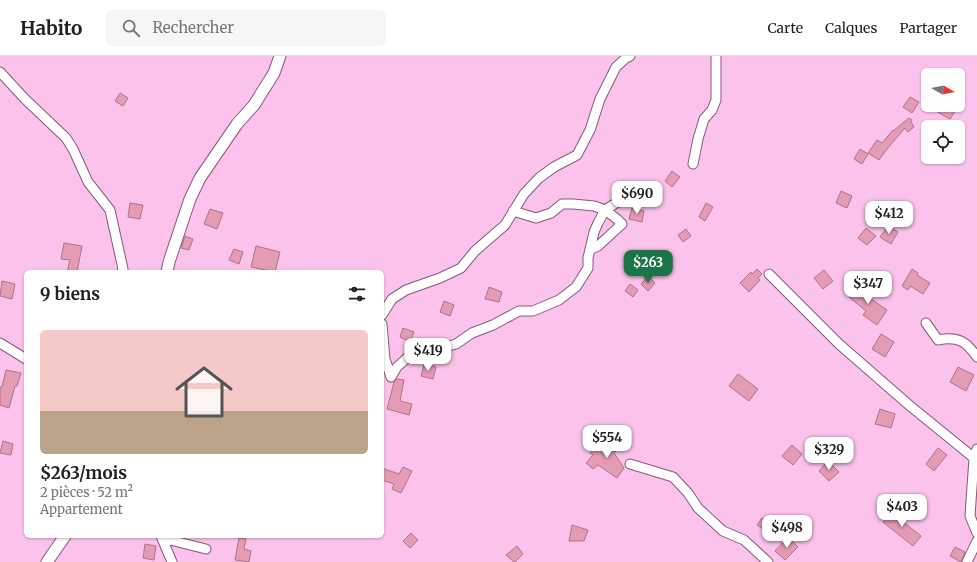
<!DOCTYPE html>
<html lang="fr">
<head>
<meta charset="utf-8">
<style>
  :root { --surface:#fff; --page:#f6f6f6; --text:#202124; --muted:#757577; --line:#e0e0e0; --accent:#1b7549 }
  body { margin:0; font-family:Merriweather,serif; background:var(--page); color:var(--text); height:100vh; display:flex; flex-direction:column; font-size:15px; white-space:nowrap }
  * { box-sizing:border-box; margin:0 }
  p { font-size:13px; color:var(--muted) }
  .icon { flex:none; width:22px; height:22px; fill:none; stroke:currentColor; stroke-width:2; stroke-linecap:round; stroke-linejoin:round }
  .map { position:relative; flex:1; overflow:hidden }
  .side { position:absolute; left:24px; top:214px; width:360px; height:268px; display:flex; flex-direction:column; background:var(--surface); border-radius:6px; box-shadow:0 1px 3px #0004 }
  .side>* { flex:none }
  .needle { width:26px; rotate:99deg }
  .tools { position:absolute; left:921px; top:12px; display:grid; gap:8px }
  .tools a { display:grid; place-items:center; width:44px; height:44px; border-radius:6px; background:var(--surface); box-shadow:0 1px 3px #0004; font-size:20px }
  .price { position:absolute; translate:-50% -34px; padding:0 9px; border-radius:8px; background:#fff; color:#222; font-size:13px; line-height:26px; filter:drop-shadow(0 1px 2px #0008) }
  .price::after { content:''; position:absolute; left:50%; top:24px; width:12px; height:9px; margin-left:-6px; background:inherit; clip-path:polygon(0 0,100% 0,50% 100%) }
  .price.active { background:var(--accent); color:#fff }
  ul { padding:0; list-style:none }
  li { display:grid; align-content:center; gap:8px; height:212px; padding:0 16px }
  li span { display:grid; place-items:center; height:124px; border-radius:6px; color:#555 }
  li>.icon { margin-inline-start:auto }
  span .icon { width:72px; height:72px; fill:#fffc; stroke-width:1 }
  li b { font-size:17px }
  h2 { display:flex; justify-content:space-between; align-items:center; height:48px; padding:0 16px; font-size:17px }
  header { display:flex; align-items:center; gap:24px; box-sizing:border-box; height:56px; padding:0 20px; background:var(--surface); border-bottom:1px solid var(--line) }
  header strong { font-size:19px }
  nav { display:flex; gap:22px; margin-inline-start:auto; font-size:14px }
  .search { width:280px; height:36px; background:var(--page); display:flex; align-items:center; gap:10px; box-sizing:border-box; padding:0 14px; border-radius:6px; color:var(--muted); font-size:15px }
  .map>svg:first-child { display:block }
</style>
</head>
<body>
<header>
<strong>Habito</strong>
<div class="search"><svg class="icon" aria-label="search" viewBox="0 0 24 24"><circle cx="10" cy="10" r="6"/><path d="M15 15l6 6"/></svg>Rechercher</div>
<nav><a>Carte</a><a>Calques</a><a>Partager</a></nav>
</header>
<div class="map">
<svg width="977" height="506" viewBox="0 0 977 506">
  <rect width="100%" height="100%" fill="#fbc3eb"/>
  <path fill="#e49bb4" stroke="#af7288" d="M120,37L128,42L123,50L115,45Z
    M910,41L919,46L912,57L903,51Z
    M937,49H959L950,63L934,54Z
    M909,62L912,64L911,66L914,71L908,76L905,72L887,93L879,104L868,97L877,84L882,87L893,74V75Z
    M860,93L868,98L862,108L854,103Z
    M672,115L680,121L672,131L665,125Z
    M841,135L852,140L847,152L836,147Z
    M130,147L143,149L140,163L128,161Z
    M706,147L713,151L705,165L699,161Z
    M632,152L644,155L642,166L629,163Z
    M210,153L223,157L217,173L204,168Z
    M888,170L898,176L891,188L880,181Z
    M866,172L876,180L867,189L858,182Z
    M686,173L691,180L683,186L678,179Z
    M185,180L193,183L189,194L181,192Z
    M64,187L82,190L77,216H67L70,204L61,203Z
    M256,190L280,196L275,216L251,211Z
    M234,193L243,196L239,208L229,204Z
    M757,213L762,218L758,222L760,224L749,236L740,227L751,216L752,218Z
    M912,213L918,217L917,219L930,227L923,238L910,230L908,234L902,230Z
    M824,214L833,225L823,233L814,222Z
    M648,220L655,227L648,235L641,228Z
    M2,225L15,228L12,243L0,240Z
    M630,228L638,234L633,241L625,235Z
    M858,229L869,238L867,240L887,254L877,269L863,259L866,255L849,241Z
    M489,231L502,236L499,246L485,243Z
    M444,245L454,249L450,260L440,256Z
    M403,272L414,276L410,286L400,281Z
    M881,278L894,286L885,301L872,293Z
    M424,308L436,311L433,323L421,320Z
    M958,311L974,319L966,335L950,326Z
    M6,314L21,317L17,330H15L9,352L0,349V331H2Z
    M738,318L758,333L749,345L729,330Z
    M397,323L404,324L400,345L412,348L409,359L387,353L394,326Z
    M880,353L895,358L891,372L875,368Z
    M619,383L623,388L614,397L624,412L617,422L598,409L593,413L586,407L593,399L590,397L600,385L609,393Z
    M3,385L13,388L11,399L0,397Z
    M792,389L802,398L793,409L782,400Z
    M938,392L947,399L934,415L926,408Z
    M828,405L839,416L829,425L819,415Z
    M403,411L412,415L401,437L392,433L394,428L382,424V412L399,418Z
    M892,454L904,463L902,465L921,480L913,490L883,466Z
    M762,462L779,474L774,480L757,469Z
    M572,469L588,474L584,485H569Z
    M411,477L418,484L410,492L403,485Z
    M788,481L798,491L785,504L775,495Z
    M239,482L246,483L244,493L251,495L249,506L235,504Z
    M145,488L156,490L154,504L143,502Z
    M517,490L523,498L515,506H514L506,499Z
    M955,491L965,496L961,506L950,500Z"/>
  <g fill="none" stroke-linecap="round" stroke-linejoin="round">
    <g stroke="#88577b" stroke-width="11">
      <path id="minor" d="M0,16L25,43L66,82L73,93L88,126L110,154L123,213L122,216
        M693,108L698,83L704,63L712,54L716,44V0
        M513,155L536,162L551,157L562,148H573L594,150L605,154L617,163L622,168L598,190L591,193
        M769,218L839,288L909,349L974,402
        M382,259L392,243L406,234L440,222L461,212L475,195L505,169L524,138L539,122L554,111L577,99L590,74L600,43L616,11L626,2L630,0
        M926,267L938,284C958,280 966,285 977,301
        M382,268L385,303L382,307
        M0,287L26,303
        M385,303L391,321L397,311L408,301L456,288L472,277L493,269L519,255H533L559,244L576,231L588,212V202L594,176L598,167L605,154L627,140
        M977,393L974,402L970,460L977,477
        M630,408L673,421L688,437L698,452L723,475L744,484L768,506
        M161,480L172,506
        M162,482L206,493
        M967,506L977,485"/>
    </g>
    <g stroke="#88577b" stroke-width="13">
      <path id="tertiary" d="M167,216L169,206L190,143L200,122L237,68L254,49L274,17L280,0
        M47,506L65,480"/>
    </g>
    <use href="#minor" stroke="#fff" stroke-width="9"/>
    <use href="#tertiary" stroke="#fff" stroke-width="11"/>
  </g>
</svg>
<div class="tools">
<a><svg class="needle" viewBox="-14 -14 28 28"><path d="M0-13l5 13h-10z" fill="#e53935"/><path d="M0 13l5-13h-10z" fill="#757577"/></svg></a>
<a><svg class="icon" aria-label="locate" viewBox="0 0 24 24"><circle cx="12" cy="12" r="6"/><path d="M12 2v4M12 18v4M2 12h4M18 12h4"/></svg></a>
</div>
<b class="price" style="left:637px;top:159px">$690</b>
<b class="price" style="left:889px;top:179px">$412</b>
<b class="price active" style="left:648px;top:228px">$263</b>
<b class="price" style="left:868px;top:249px">$347</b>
<b class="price" style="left:428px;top:316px">$419</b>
<b class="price" style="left:607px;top:403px">$554</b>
<b class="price" style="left:829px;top:415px">$329</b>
<b class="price" style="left:902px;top:472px">$403</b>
<b class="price" style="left:787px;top:493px">$498</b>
<section class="side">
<h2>9 biens<svg class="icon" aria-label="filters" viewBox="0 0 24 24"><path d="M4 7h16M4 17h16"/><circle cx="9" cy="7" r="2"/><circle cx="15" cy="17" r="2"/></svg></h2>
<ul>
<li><span style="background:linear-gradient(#f6c9c9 65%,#b9a48a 0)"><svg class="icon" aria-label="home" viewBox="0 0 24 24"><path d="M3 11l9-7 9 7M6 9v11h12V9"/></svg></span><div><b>$263/mois</b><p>2 pièces · 52 m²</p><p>Appartement</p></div></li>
</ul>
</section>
</div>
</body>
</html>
